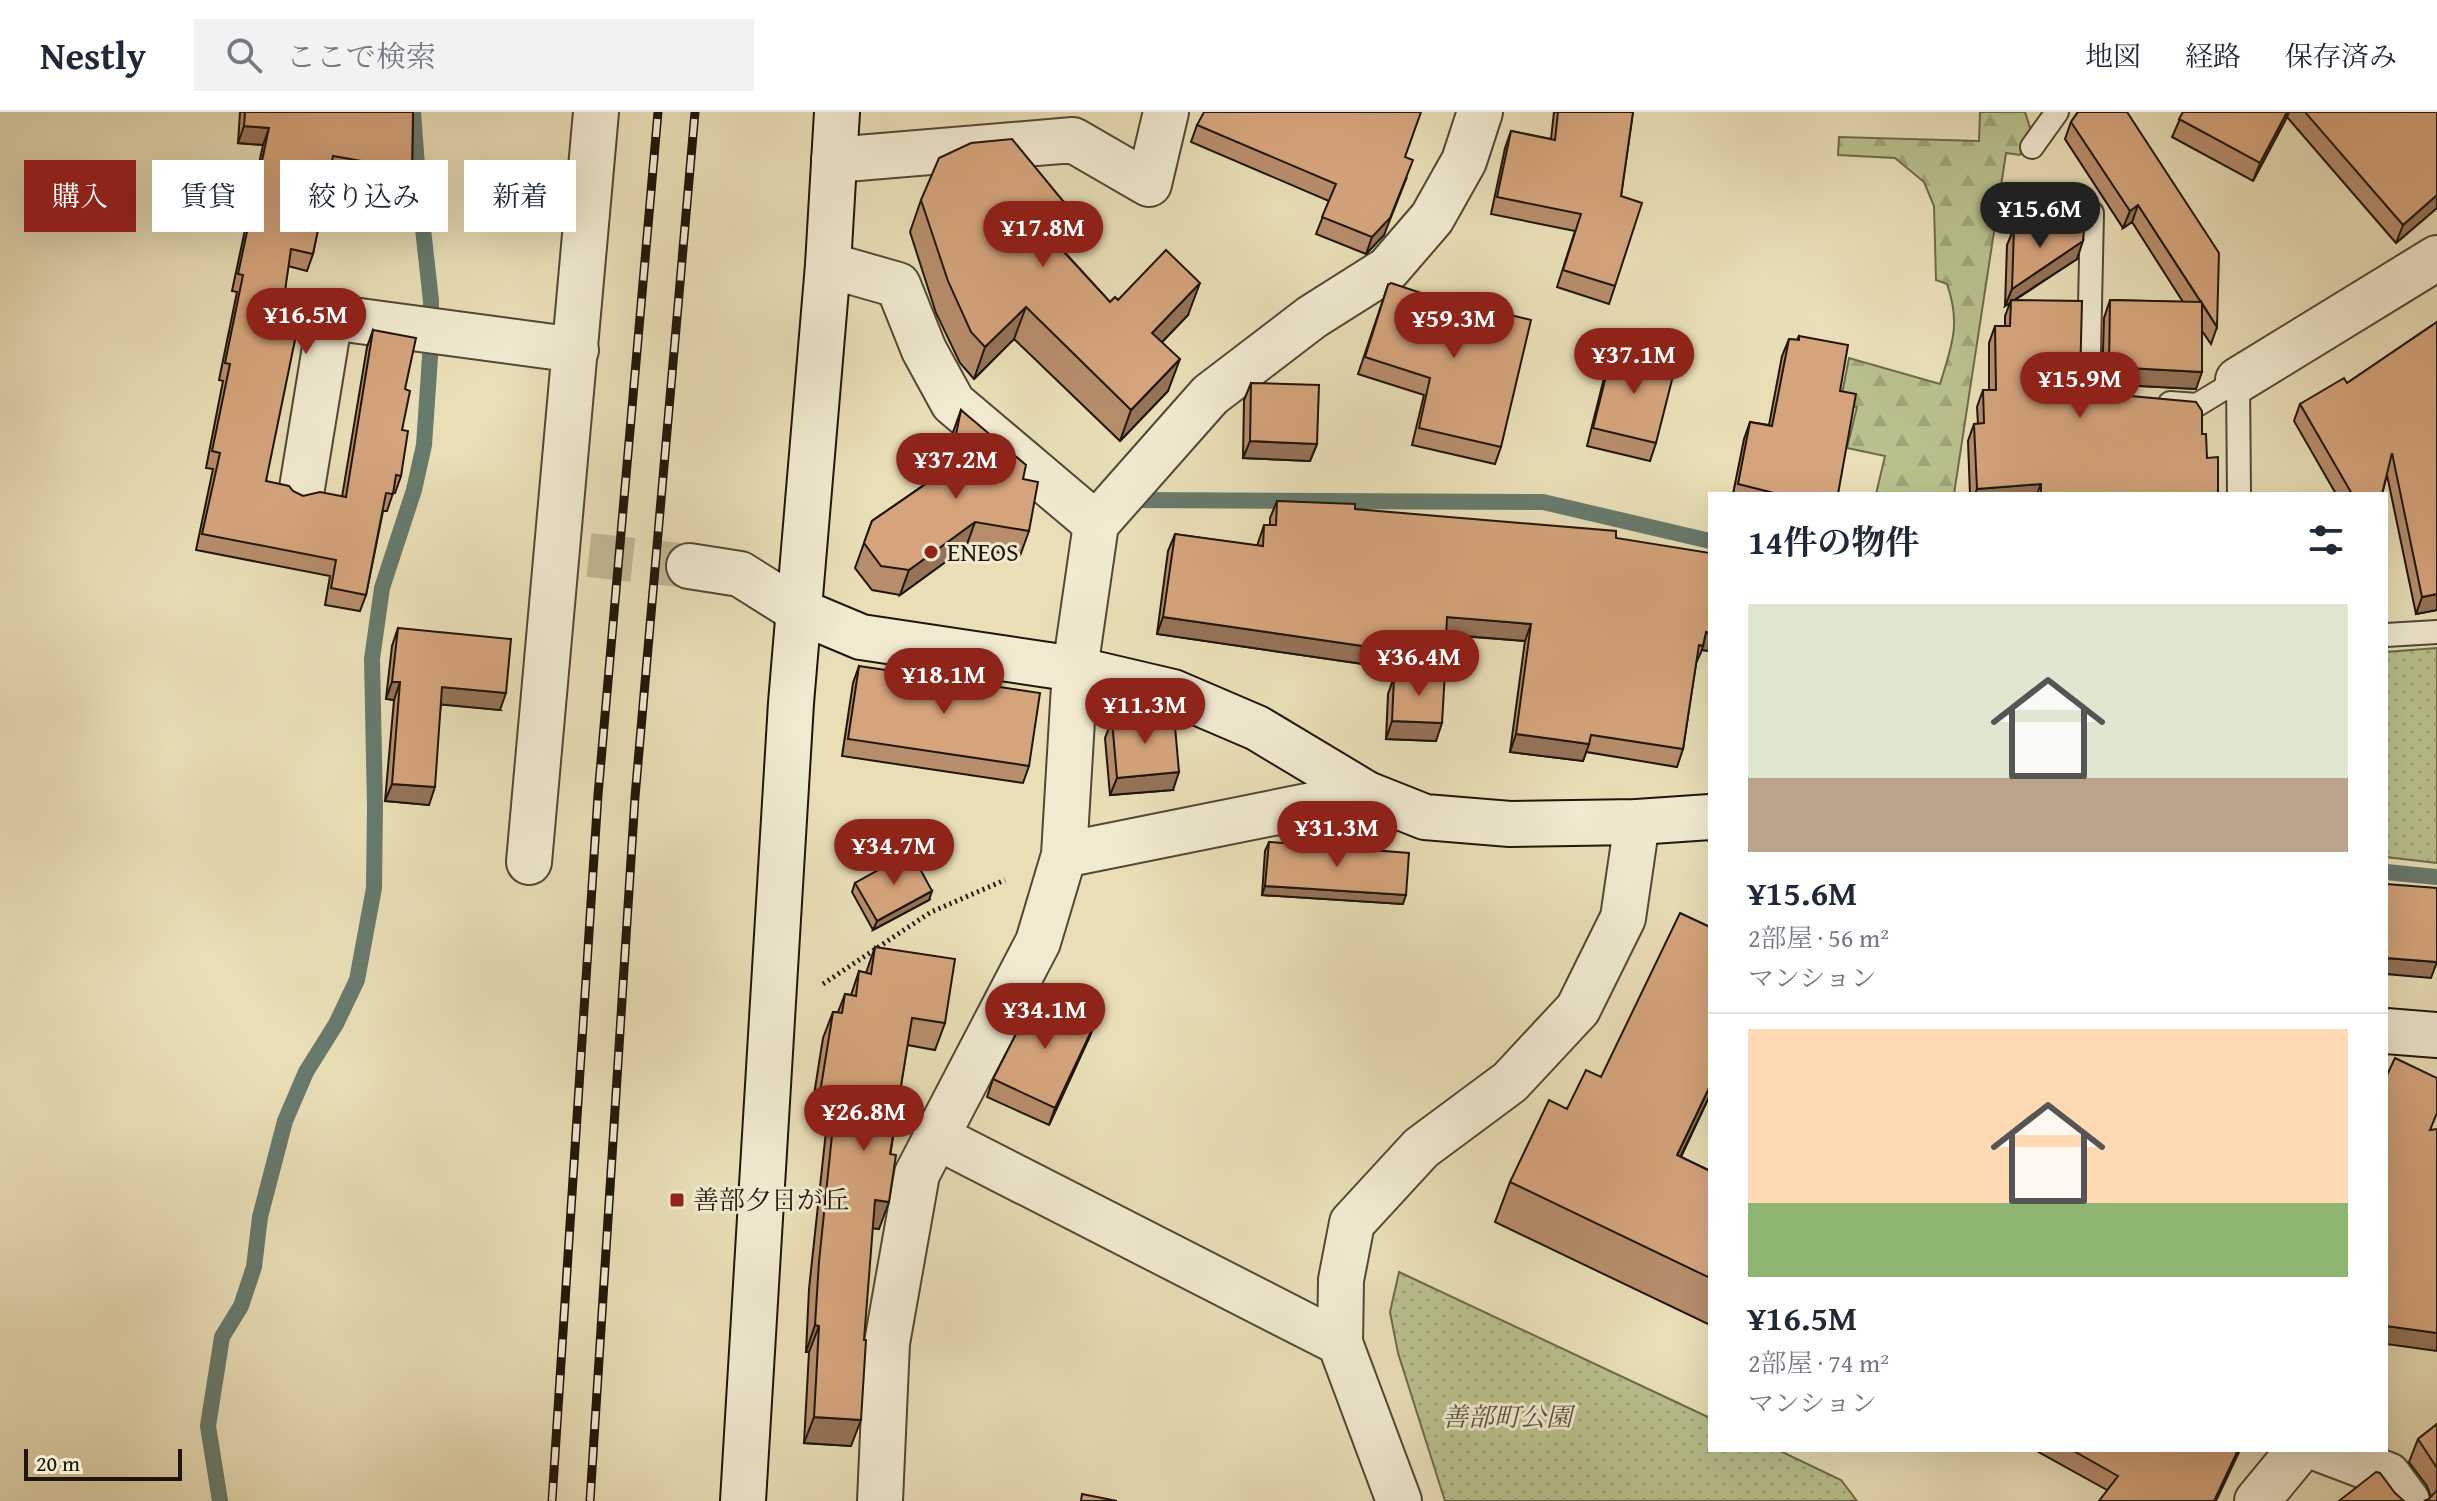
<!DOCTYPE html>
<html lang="ja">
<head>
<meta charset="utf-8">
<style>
  :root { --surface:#fff; --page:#f2f2f3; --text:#1f2937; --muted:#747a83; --line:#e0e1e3; --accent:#8f2418 }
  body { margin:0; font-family:"Gentium Book Plus","Noto Serif JP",serif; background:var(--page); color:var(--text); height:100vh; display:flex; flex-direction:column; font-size:30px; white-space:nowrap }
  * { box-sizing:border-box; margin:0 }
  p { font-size:26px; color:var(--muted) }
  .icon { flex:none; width:44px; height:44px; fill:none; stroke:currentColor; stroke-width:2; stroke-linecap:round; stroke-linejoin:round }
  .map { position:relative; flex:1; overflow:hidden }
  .side { position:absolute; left:1708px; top:380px; width:680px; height:960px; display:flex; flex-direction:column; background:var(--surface); border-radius:0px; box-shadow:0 8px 32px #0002 }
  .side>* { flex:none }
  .guide { position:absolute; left:24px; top:48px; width:760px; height:72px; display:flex; gap:16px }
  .scale { position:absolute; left:24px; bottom:20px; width:158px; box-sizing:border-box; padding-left:8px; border:4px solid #1f160a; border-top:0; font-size:22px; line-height:28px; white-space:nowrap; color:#1f160a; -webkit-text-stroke:6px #f1ead0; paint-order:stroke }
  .price { position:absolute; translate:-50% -68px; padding:0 18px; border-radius:28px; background:var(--accent); color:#fff; font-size:26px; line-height:52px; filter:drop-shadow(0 2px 4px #0008) }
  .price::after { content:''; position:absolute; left:50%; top:48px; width:24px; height:18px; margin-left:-12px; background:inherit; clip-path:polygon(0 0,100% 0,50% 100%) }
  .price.on { background:#222; color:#fff }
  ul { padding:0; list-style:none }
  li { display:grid; align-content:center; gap:16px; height:424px; padding:0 40px }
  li+li { border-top:2px solid var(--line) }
  li span { display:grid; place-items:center; height:248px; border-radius:0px; color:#555 }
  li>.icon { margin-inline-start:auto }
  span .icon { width:144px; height:144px; fill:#fffc; stroke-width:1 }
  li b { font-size:34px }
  h2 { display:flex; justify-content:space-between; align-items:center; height:96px; padding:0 40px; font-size:34px }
  .pill { padding:0 28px; border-radius:0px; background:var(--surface); box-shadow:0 8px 32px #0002; font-size:28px; line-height:72px }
  .pill.on { background:var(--accent); color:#fff }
  header { display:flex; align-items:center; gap:48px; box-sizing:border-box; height:112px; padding:0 40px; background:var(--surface); border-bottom:2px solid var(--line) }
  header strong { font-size:38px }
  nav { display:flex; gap:44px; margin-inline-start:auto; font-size:28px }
  .search { width:560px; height:72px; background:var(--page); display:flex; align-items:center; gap:20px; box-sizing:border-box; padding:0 28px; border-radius:0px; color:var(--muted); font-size:30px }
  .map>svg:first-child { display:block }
</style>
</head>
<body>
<header>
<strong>Nestly</strong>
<div class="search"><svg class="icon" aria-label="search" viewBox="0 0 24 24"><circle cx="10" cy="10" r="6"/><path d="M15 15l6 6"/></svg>ここで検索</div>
<nav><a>地図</a><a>経路</a><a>保存済み</a></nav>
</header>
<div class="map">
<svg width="2437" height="1389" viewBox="0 0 2437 1389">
  <defs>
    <pattern id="grass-dots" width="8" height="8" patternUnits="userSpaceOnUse" patternTransform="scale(2)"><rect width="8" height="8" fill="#b9c08c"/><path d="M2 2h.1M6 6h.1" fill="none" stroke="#9fa477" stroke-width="1.8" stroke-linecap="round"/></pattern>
    <pattern id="forest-firs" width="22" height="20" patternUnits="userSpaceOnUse" patternTransform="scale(2)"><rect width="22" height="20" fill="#b9c08c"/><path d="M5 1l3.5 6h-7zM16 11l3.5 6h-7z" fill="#9fa477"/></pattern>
  </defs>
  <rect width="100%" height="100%" fill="#e9deb6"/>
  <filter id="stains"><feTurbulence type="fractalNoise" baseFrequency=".0025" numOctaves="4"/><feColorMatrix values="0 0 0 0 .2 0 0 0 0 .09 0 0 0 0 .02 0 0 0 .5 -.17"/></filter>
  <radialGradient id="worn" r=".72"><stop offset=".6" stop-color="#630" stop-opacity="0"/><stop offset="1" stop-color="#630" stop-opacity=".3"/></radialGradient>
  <path fill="url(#grass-dots)" stroke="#6c6b4b" stroke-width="2" d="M2437,536V751L2386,745V540Z
    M1399,1160L1710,1306V1338H1778L1841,1368L1857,1389H1445L1398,1241L1390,1200Z"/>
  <path fill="url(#forest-firs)" stroke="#6c6b4b" stroke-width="2" d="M1980,0H2025L2032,22L2020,43L2006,41L1954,382H1876L1885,344L1847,336L1857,295L1840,292L1849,246L1940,272C1952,233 1961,212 1947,172L1936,168L1934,94L1924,70L1895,46L1838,43L1839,25L1979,29Z"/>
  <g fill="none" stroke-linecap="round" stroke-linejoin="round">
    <path stroke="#677a6d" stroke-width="16" d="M1140,388L1543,390L1710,429
      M2386,760L2437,765
      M220,1389L208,1314L222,1225L241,1194L254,1155L260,1105L285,1009L306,960L336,912L357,868L374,776L375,694L372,547L382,476L414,378L424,333L430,245L431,189L419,81L413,0"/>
    <path stroke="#c1b694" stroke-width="44" stroke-dasharray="44 22" stroke-linecap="butt" d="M589,443L689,454"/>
    <g stroke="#524835" stroke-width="26">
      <path id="lane" d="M2032,35L2057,0
        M2092,101L2088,285L2112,287
        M2238,268L2239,382
        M2170,291L2197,293L2238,268
        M2386,523L2437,520"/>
    </g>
    <g stroke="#524835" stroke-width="48">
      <path id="street" d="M834,48L1073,28L1149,72L1166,0
        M828,153L898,173L924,238L953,291L1096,412
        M2238,268L2437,146
        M302,376L330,205L576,238
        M689,454L740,462L799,499
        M1064,743L1367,682
        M529,750L596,0
        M935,1024L1340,1231
        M2322,1338L2388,1363L2407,1389
        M880,1389L887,1231L917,1062L1038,830L1064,743L1075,557L1096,412L1210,283L1312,205L1388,157L1432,106L1464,49L1480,0
        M1399,1389L1340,1231L1341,1168L1352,1111L1421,1036L1510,970L1578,897L1623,806L1637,710
        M2257,1389L2299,1338"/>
    </g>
    <g stroke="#1f160a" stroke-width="48">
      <path id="secondary" d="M799,499L861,525L1075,557L1173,580L1257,616L1367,682L1425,705L1510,712L1637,710L1710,705
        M2386,919L2437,923
        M743,1389L791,591L828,153L837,0"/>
    </g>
    <path stroke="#1f160a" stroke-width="5" stroke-dasharray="2 4" stroke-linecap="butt" d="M823,872L931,800L1005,768"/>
    <use href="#lane" stroke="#f1ead0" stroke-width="22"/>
    <use href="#street" stroke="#f1ead0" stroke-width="44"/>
    <use href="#secondary" stroke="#f1ead0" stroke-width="44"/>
    <g stroke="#1f160a" stroke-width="9">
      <path id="rail" d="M552,1389L598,683L658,0
        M590,1389L635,685L695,0"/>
    </g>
    <use href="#rail" stroke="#f1ead0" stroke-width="6" stroke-dasharray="18" stroke-linecap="butt"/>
  </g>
  <path fill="#b78d6b" stroke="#1f160a" stroke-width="2" d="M240,0H413L412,58L406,75L329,61L313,142L307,159L288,154L279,221L266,369L303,384L342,385L367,235L373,218L405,277L402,318L401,364L395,381H393L387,399H383L366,483L360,499L325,493L330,464L196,438L213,357L206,356L223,269L219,268L237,180L232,179L263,33L238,31Z
    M1554,0H1633L1621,84L1615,174L1609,192L1557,175L1575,119L1491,102L1505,36L1511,19L1551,27Z
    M2078,0L2217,215L2211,232L2202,219L2196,277L2102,272L2104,206L2110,188L2183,190L2132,110L2123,116L2065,27L2071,10Z
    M2183,0H2437V96L2396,131L2287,5L2253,69L2172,25Z
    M1197,13L1405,45L1384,123L1366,142L1316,122L1329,89L1191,30Z
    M921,88L1063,89L1052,121L1049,123L1110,190L1118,188L1188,203L1162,230L1168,279L1120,329L1014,227L974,267L960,251L936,201L910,120Z
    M2014,116L2077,147L2015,188L2080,268L2082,275L2087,280L2202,322L2207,346L2218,382H1970L1968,329L1974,312H1978L1977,295L1983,278H1989V231L1995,214H2005V204L2010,191L2005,194L2007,133Z
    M1388,173L1501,335L1495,352L1412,333L1424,283L1358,262Z
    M2437,210V498L2416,502L2387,363L2382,382H2336L2294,309L2300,292L2347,271Z
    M1799,224L1840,279L1838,382H1733L1744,327L1750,310L1769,313L1782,244L1789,227L1797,228Z
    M1613,236L1656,331L1650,349L1587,334L1607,254Z
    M1251,271L1317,332L1310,349L1243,346L1244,288Z
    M961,298L1023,367L1029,419L1020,444L966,435L900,483L872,478L855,456L872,409L944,359L952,323Z
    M1277,389L1616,426L1710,539L1702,538L1696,551L1683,637L1677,655L1586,640L1583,649L1510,640L1525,529L1446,523L1445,546L1440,561L1436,629L1386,627L1388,582L1394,565L1431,562L1157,522L1168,439L1175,422L1257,434L1264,413H1270V406Z
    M398,516L500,598L441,592L429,693L385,689L394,588L386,587L392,534Z
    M859,554L1029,654L1023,671L842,644L853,571Z
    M1112,608L1173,678L1110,683L1105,626Z
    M1269,730L1403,792L1262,783L1265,739Z
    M855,771L929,788L873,818L852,780Z
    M1710,815V983L1681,1045L1710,1059V1213L1495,1110L1510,1070L1567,997L1601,965Z
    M875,835L945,911L935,938L907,933L879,1117L872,1116L851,1334L804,1331L809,1240H806L809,1177L827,1010L810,1008L823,926L833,900H838L845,882L851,883L859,859L866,861Z
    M1096,909L1089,926L1049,1013L987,985L993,967Z
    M2437,1312V1389L2429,1387L2431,1385L2427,1374L2409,1350L2418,1327Z
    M2035,1338H2240L2107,1378Z"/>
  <path fill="#957357" stroke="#1f160a" stroke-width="2" d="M2287,0H2289L2287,5L2253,69L2260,51Z
    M244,14L269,16L263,33L238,31Z
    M1407,65L1384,123L1366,142L1372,125Z
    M2437,83V96L2396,131L2403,113Z
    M1063,89L1052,121L1028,145L1039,113Z
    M2138,93L2132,110L2123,116L2130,99Z
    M2083,129L2077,147L2011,190V188L2010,191L2005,194L2012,177Z
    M1200,171L1188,203L1141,252L1152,221Z
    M1026,195L1014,227L974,267L985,235Z
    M1180,247L1168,279L1120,329L1131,298Z
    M2109,255L2202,260L2196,277L2102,272Z
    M1250,329L1317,332L1310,349L1243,346Z
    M2041,372L2037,382H1975L1977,377Z
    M975,410L966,435L900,483L909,458Z
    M2437,482V498L2416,502L2422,485Z
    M1163,505L1445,546L1439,563L1157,522Z
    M1447,505L1531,512L1525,529L1441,522Z
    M1706,520L1710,521V539L1702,538Z
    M392,570H400L394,588L386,587Z
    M442,575L506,581L500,598L436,592Z
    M1392,609L1442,611L1436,629L1386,627Z
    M1516,622L1589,632L1583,649L1510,640Z
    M1179,660L1173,678L1110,683L1117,666Z
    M392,672L435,675L429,693L385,689Z
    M1265,774L1406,783L1403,792L1262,783Z
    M932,779L929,788L873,818L877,809Z
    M2386,846L2437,850L2431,866L2386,862Z
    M1096,909L1089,926L1049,1013L1055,996Z
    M1710,974V983L1662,1083L1677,1043Z
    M875,1088L889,1090L879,1117L865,1115Z
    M815,1213L819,1214L809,1240H806Z
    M2386,1214L2437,1221V1239L2386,1232Z
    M814,1305L861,1308L851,1334L804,1331Z
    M2238,1338H2240L2216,1389H2214Z"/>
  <path fill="#d5a47c" stroke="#1f160a" stroke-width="2" d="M245,0H413L412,58L333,44L313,142L291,137L279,221L296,223L266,369L289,374L293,379L303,384L320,380L346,385L373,218L416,226L405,277L410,279L402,318L408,319L401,364L396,363L393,382L386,381L366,483L331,476L336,448L202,422L220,341L212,339L230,252L225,251L243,163L238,162L269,16L244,14Z
    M1204,0H1421L1405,45L1413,48L1390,106L1372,125L1322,105L1336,72L1197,13Z
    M1558,0H1633L1621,84L1642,91L1615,174L1563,158L1581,102L1497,85L1511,19L1555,28Z
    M2078,0H2127L2219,141L2217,215L2202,191V260L2109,255L2110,188L2201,190L2138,93L2130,99L2071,10Z
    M2183,0H2287L2260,51L2179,7Z
    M2305,0H2437V83L2403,113Z
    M1012,27L1063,89L1039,113L1110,190L1115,185L1118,188L1166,138L1200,171L1152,221L1180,247L1131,298L1026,195L985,235L971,220L948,169L921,88L939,46L971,31Z
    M2014,116L2084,118L2083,129L2012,177Z
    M1391,171L1430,184L1531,208L1501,335L1419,316L1430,266L1365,245L1388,173Z
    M2011,188L2082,189L2080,268L2082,275L2087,280L2196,290L2202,299V322H2206L2207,346L2218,345V382H2041V372L1977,377L1974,312L1984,311L1983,278H1996L1995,214H2010Z
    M2437,210V482L2422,485L2392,341L2382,382H2352L2300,292L2344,266L2347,271Z
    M1799,224L1848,233L1840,279L1856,282L1838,382H1778L1738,372L1750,310L1772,314L1789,227L1799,228Z
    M1613,236L1676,252L1656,331L1593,316Z
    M1251,271L1319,273L1317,332L1250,329Z
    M961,298L1026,353L1023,367L1038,370L1029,419L975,410L909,458L881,454L864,431L872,409L949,356Z
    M1277,389L1355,392V397L1616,419V426L1710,441V521L1706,520L1703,534L1699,533L1683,637L1591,623L1589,632L1516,622L1531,512L1447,505L1445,546L1163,505L1175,422L1263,434L1264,413H1276Z
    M398,516L511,527L506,581L442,575L435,675L392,672L400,570H392Z
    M859,554L1040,581L1029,654L848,627Z
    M1445,560L1442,611L1392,609L1394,565Z
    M1174,603L1179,660L1117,666L1112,608Z
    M1269,730L1409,741L1406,783L1265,774Z
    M911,740L932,779L877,809L855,771Z
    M2386,772L2437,776V850L2386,846Z
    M1680,801L1710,815V974L1677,1043L1710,1059V1166L1510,1070L1549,988L1567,997L1586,958L1601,965Z
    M875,835L955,847L945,911L912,906L890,1042L896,1043L889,1090L875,1088L864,1228H866L861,1308L814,1305L819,1214L815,1213L819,1150L836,984L820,981L833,900L842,901L845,882L856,884L859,859L871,862Z
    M1037,881L1096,909L1055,996L993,967Z
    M2395,946L2437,966V1001L2430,1018L2437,1017V1221L2386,1214V965Z
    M2437,1312V1356L2418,1327Z
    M2072,1338H2238L2214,1389H2099L2118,1364Z
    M2376,1360L2380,1361L2395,1381L2404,1389H2339Z
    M2437,1378V1389H2424L2429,1387Z
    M1082,1382L1117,1389H1081Z"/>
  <g fill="#8f2418" stroke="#f1ead0" stroke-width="3">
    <circle cx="931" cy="440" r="8"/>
    <rect x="669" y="1080" width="16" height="16" rx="4"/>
  </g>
  <g text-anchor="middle" stroke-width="6" stroke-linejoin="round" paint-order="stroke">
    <g font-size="26" fill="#1f160a" stroke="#f1ead0" text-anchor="start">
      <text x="947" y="449">ENEOS</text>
      <text x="693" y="1097">善部夕日が丘</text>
    </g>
    <g font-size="26" font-style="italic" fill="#555238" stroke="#f1ead0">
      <text x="1507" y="1314">善部町公園</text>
    </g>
  </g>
  <rect width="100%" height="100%" filter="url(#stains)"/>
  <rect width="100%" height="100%" fill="url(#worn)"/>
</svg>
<div class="scale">20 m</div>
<b class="price on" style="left:2040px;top:138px">¥15.6M</b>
<b class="price" style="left:1043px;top:157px">¥17.8M</b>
<b class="price" style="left:306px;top:244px">¥16.5M</b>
<b class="price" style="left:1454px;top:248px">¥59.3M</b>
<b class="price" style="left:1634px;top:284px">¥37.1M</b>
<b class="price" style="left:2080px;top:308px">¥15.9M</b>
<b class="price" style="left:956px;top:389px">¥37.2M</b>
<b class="price" style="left:1419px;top:586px">¥36.4M</b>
<b class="price" style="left:944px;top:604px">¥18.1M</b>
<b class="price" style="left:1145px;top:634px">¥11.3M</b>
<b class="price" style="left:1337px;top:757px">¥31.3M</b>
<b class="price" style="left:894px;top:775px">¥34.7M</b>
<b class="price" style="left:1045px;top:939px">¥34.1M</b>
<b class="price" style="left:864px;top:1041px">¥26.8M</b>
<div class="guide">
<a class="pill on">購入</a>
<a class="pill">賃貸</a>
<a class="pill">絞り込み</a>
<a class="pill">新着</a>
</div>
<section class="side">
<h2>14件の物件<svg class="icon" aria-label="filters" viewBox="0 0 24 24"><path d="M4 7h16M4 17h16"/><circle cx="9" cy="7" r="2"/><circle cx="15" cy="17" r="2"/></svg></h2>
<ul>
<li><span style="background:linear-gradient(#dfe7d0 70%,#b9a48a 0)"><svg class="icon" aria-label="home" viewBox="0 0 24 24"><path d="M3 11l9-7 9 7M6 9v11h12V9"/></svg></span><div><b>¥15.6M</b><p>2部屋 · 56 m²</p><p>マンション</p></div></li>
<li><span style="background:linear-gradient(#ffd9b3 70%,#8fb573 0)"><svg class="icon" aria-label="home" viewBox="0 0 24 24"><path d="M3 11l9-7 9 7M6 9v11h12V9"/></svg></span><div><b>¥16.5M</b><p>2部屋 · 74 m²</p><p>マンション</p></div></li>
</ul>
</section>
</div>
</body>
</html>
